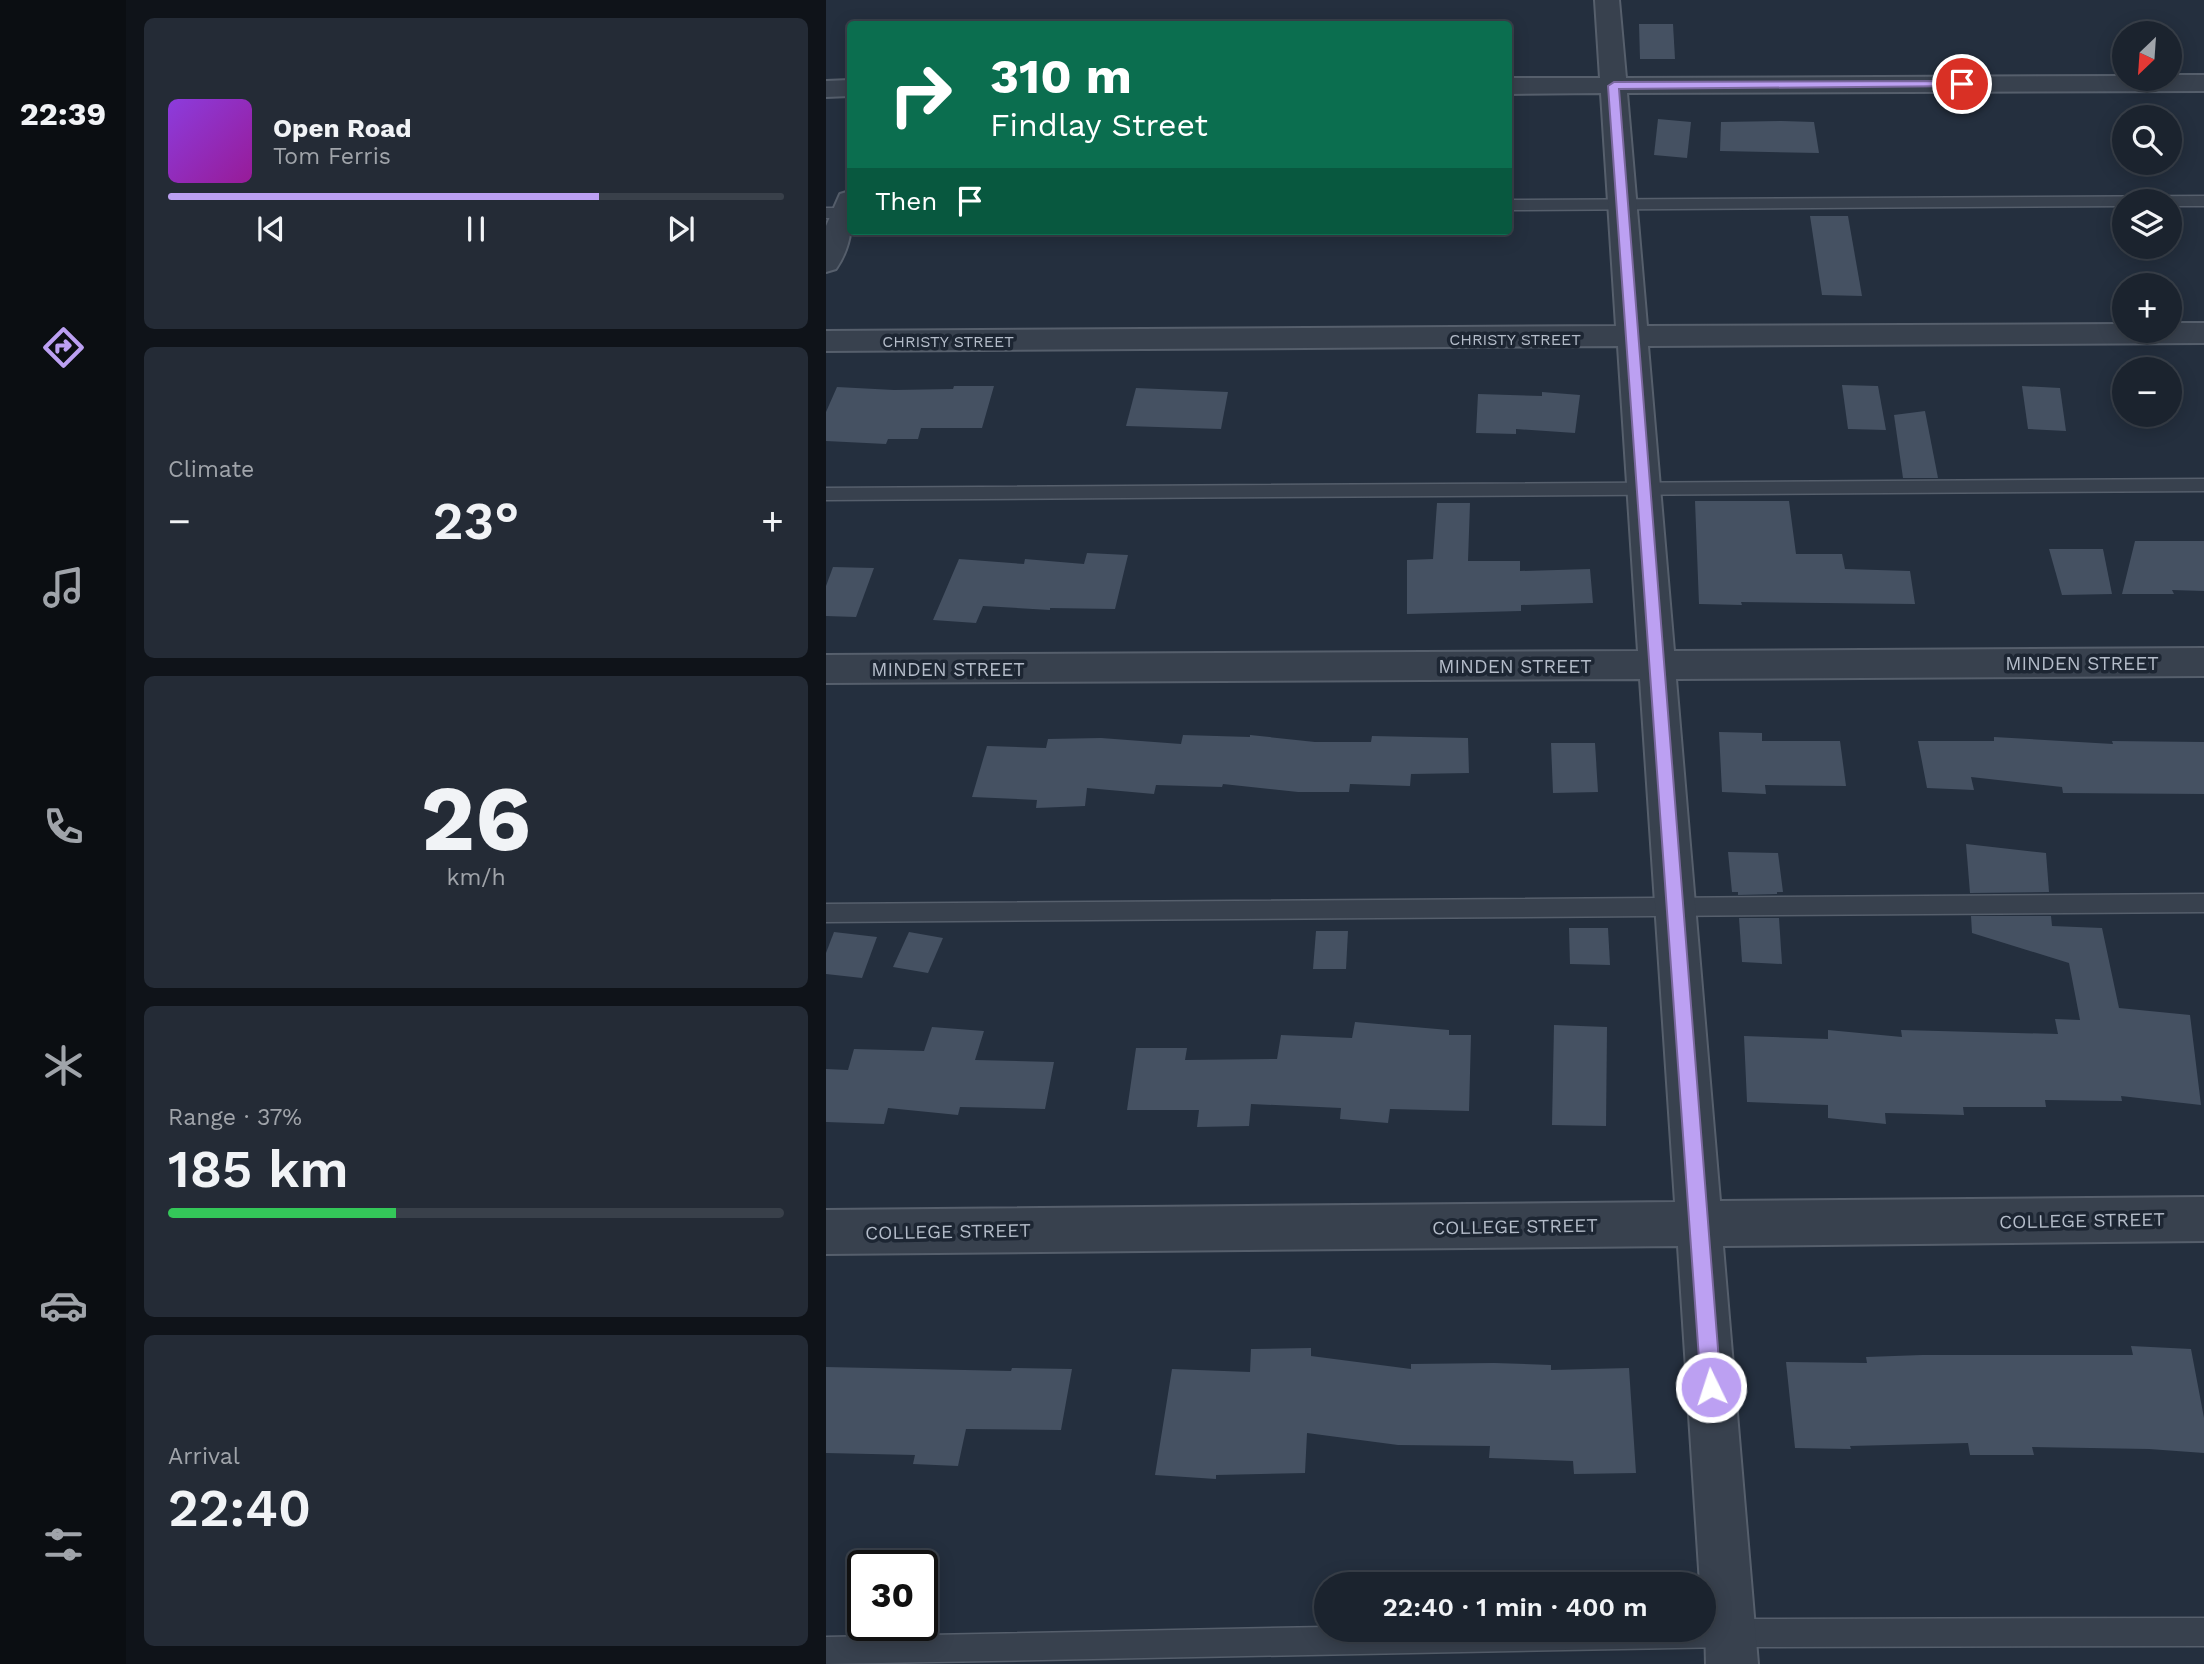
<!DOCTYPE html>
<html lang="en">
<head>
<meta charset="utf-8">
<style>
  :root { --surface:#1b232e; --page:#242b36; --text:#f1f3f6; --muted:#a0a4aa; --line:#39404a; --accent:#bca0f2 }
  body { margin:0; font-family:"Work Sans",sans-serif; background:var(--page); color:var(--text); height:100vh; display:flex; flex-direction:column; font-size:26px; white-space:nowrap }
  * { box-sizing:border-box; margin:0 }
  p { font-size:23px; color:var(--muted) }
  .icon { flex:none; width:38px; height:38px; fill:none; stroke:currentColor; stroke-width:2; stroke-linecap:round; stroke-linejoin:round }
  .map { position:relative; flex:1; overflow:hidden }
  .drawer { display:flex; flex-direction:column; gap:18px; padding:18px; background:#0f1319; width:700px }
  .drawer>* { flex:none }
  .banner { position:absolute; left:21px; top:21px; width:665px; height:214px; border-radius:7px; box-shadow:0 4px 18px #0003,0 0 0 2px var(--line); background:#0b6e4f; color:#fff; overflow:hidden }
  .needle { width:46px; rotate:205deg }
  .controls { position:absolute; left:1286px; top:21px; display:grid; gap:14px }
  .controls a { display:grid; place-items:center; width:70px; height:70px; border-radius:50%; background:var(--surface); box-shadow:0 4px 18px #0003,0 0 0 2px var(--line); font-size:35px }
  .speed { position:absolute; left:21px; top:1550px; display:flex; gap:14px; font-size:35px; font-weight:700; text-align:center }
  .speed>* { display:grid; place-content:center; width:91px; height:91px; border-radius:50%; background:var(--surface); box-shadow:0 4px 18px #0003,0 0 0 2px var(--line); line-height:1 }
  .speed .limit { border:4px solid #111; border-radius:10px; background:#fff; color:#111 }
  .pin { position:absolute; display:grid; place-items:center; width:60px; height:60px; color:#fff; margin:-30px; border:4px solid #fff; border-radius:50%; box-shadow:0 2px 7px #0007 }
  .me { position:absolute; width:77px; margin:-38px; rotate:356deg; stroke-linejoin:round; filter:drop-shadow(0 0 5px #0008) }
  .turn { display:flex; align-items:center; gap:24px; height:147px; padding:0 28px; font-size:32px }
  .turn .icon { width:91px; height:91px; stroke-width:2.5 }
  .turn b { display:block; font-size:49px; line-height:60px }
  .then { display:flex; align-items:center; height:66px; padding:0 28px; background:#0003; gap:14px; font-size:26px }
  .big { font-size:52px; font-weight:600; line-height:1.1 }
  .drawer .tile { flex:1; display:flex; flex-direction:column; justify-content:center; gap:10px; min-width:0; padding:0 24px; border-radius:10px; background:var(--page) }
  .drawer .dial { align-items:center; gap:0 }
  .dial b { font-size:91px; line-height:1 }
  .song { display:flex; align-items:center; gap:21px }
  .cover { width:84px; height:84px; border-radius:10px; background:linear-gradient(135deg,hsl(270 70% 55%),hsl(300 70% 35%)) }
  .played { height:7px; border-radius:4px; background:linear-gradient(90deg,var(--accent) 70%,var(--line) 70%) }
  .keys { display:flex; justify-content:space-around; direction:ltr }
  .heat { display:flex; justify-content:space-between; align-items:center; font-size:38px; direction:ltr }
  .charge { height:10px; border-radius:5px; background:linear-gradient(90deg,#34c759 37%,var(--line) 0) }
  .trip { position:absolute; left:488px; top:1572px; width:402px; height:70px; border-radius:35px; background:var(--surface); box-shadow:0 4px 18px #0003,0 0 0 2px var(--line); font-weight:600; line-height:70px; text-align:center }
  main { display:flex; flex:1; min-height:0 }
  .tab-bar { display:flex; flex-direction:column; width:126px; justify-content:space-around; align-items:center; background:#0b0e12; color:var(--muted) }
  .tab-bar .icon { width:49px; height:49px }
  .tab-bar .active { color:var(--accent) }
  .tab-bar b { font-size:32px; color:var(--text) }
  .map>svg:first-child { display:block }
  .building { fill:#455162 }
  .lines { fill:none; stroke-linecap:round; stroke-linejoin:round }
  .lane-casing { stroke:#565f6c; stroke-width:3 }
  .street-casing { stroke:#565f6c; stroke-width:4 }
  .lane { fill:#38414e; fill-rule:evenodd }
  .street { fill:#38414e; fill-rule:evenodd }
  .route { fill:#bca0f2; stroke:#7a689d; stroke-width:2 }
  .labels { text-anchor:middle; stroke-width:7; stroke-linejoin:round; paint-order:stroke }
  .far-street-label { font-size:16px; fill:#b4bcc9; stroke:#1d2633 }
  .street-label { font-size:19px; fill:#b4bcc9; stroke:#1d2633 }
</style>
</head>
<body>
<main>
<nav class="tab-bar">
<b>22:39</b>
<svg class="icon active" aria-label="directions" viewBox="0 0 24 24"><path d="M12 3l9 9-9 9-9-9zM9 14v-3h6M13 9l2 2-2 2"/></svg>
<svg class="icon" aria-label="music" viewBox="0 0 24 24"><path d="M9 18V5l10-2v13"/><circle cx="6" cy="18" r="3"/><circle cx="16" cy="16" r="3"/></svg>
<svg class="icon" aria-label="phone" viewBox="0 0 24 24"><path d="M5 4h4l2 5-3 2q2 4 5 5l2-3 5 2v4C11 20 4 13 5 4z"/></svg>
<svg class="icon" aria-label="climate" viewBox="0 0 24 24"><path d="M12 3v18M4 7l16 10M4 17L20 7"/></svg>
<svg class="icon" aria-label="car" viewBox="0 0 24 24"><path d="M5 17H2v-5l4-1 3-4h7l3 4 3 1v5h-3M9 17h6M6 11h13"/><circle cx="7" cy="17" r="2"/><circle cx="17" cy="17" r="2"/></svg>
<svg class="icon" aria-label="filters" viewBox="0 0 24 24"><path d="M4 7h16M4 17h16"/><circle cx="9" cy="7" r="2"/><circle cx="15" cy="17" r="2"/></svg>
</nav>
<section class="drawer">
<div class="tile">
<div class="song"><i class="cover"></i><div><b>Open Road</b><p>Tom Ferris</p></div></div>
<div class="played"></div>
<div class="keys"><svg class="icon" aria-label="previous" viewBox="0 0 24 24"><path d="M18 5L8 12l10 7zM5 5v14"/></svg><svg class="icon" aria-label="pause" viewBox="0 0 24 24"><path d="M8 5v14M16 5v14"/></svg><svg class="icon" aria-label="next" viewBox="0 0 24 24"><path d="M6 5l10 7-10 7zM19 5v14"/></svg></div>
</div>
<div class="tile"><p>Climate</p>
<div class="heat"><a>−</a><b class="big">23°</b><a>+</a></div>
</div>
<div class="tile dial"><b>26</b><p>km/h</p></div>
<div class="tile"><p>Range · 37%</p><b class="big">185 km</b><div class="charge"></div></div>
<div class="tile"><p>Arrival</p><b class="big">22:40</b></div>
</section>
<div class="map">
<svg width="1378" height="1664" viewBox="0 0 1378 1664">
  <rect width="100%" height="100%" fill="#242f3e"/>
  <g class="building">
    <polygon points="813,24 847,24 849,59 814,59"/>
    <polygon points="832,119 865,122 861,158 828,155"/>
    <polygon points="956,121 988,122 993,153 894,151 895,122"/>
    <polygon points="984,216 1022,216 1036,296 996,295"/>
    <polygon points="1016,385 1052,386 1060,430 1022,429"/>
    <polygon points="128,386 168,386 156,428 95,428 92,439 62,439 60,444 0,441 0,412 11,387 68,390 127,389"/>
    <polygon points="1196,386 1234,388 1240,431 1202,429"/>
    <polygon points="310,388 402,392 395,429 300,426"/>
    <polygon points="716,392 754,395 749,433 690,429 690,434 650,433 652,394 716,396"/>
    <polygon points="1099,411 1112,478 1077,478 1068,415"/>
    <polygon points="869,501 963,501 970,554 1016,554 1019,569 1084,571 1089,604 915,602 916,605 873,604"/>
    <polygon points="611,503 644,503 642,561 694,561 694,571 764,569 767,603 695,605 695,611 581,614 581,560 607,559"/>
    <polygon points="1309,541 1378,541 1378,591 1346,590 1348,594 1296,594"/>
    <polygon points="1223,549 1277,549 1286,594 1236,595"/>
    <polygon points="261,553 302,555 289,609 224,608 224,610 157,606 150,623 107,620 133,559 198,564 199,559 258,564"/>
    <polygon points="7,567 48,568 30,617 0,616 0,586"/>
    <polygon points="893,732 936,733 936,741 1014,741 1020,786 939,785 940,794 896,792"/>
    <polygon points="357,735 424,737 424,735 489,742 545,742 546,736 642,738 643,773 585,774 584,786 524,784 523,792 472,792 397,784 396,787 330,785 328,794 261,788 259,806 210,808 211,800 146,797 161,746 220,748 222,739 275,738 355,744"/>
    <polygon points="1168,737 1287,744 1286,741 1378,742 1378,794 1237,793 1236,787 1145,777 1148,790 1101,788 1092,741 1168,741"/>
    <polygon points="725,743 769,743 772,792 727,793"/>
    <polygon points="1140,844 1220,853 1223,892 1144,893"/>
    <polygon points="902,852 952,853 957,892 951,892 951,894 912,895 912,892 906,892"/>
    <polygon points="1145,916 1225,916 1226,926 1276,928 1293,1008 1364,1015 1375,1105 1295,1096 1296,1101 1219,1100 1220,1107 1137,1107 1138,1115 1059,1113 1060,1124 1002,1118 1002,1105 921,1102 918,1036 1002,1039 1002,1030 1076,1037 1075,1030 1232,1034 1229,1019 1254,1020 1243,963 1146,933"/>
    <polygon points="913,918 953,918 956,964 916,962"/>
    <polygon points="743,928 782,928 784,965 744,964"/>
    <polygon points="490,931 522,931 520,969 487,969"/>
    <polygon points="8,932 51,937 36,978 0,974 0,953"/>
    <polygon points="83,932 117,938 102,973 67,967"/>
    <polygon points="529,1022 623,1030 623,1035 645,1035 643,1111 564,1109 562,1123 514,1119 515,1108 425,1104 423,1126 371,1127 373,1110 301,1110 310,1048 361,1048 359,1060 451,1059 455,1035 526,1038"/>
    <polygon points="728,1025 781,1027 780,1126 726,1125"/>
    <polygon points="106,1027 158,1031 149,1060 228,1062 219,1109 134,1107 132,1115 62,1108 58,1124 0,1122 0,1069 22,1070 28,1049 98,1051"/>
    <polygon points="1305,1346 1365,1349 1378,1418 1378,1453 1323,1449 1206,1447 1208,1455 1144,1455 1142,1443 1024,1446 1025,1449 969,1448 960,1362 1041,1363 1040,1357 1096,1355 1307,1355"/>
    <polygon points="485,1348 485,1356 585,1369 585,1364 668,1363 725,1365 725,1370 803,1368 810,1473 748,1474 747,1461 663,1458 664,1446 572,1445 481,1433 479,1473 390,1475 390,1479 329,1475 346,1369 424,1372 425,1349"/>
    <polygon points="0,1367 185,1371 186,1368 246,1369 235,1430 140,1429 132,1466 87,1464 89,1455 0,1453"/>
  </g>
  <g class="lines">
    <defs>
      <g id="lane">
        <polygon points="1378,196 1378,206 1344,206 1344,201 1298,201 1298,206 682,210 682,200"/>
        <rect x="0" y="208" width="24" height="10"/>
        <polygon points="1378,479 1378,491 0,500 0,488"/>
        <polygon points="1378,894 1378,912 0,922 0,904"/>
        <polygon points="1378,1618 1378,1646 904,1647 0,1664 0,1637 500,1627 500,1629 878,1629 878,1619 904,1619"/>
      </g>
      <g id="street">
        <polygon points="769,0 793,0 800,78 1298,76 1298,79 1344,79 1344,75 1378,75 1378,91 801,93 821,326 1298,324 1298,331 1344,331 1344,323 1378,323 1378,343 822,346 848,651 1378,648 1378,676 850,679 894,1201 1378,1197 1378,1241 897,1246 932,1664 880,1664 878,1584 874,1584 852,1246 0,1254 0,1210 849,1202 814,679 0,683 0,655 812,651 792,346 0,351 0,331 790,326 775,93 682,94 682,78 774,78"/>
        <polygon points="24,80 24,96 0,97 0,81"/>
        <path d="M 24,191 C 27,220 27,244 10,269 L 0,272 L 0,226 L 14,194 Z"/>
      </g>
    </defs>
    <use href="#lane" class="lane-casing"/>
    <use href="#street" class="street-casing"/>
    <use href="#lane" class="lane"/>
    <use href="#street" class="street"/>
  </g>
  <polygon class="route" points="1136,81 1142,84 1140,86 793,89 895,1387 892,1394 885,1397 878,1394 875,1387 782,86 788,82"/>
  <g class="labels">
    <g class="far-street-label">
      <text x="689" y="345">CHRISTY STREET</text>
      <text x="122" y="347">CHRISTY STREET</text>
    </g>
    <g class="street-label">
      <text x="1256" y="670">MINDEN STREET</text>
      <text x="689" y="673">MINDEN STREET</text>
      <text x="122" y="676">MINDEN STREET</text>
      <text transform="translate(1256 1220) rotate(-1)" y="7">COLLEGE STREET</text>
      <text transform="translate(689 1226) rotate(-1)" y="7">COLLEGE STREET</text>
      <text transform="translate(122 1231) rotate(-1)" y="7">COLLEGE STREET</text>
    </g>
  </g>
</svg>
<div class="controls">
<a><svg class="needle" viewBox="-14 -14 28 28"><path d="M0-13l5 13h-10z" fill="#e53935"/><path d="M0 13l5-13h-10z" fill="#a0a4aa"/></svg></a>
<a><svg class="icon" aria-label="search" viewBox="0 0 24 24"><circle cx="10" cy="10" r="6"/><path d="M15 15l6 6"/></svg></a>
<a><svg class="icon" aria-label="layers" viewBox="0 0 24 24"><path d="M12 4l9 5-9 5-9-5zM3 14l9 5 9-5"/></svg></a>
<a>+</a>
<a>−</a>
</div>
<div class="speed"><div class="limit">30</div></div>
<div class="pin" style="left:1136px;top:84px;background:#d93025"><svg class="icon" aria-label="arrive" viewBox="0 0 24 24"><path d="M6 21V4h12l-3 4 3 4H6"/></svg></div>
<svg class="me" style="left:885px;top:1387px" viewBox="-20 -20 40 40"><circle r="17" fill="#bca0f2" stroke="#fff" stroke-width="3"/><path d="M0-11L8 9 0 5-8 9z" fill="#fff"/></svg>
<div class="trip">22:40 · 1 min · 400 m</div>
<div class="banner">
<div class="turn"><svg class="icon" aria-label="right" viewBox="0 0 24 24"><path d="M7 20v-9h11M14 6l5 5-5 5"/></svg><div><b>310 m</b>Findlay Street</div></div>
<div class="then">Then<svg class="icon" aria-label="arrive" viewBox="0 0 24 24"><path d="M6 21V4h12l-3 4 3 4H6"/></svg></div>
</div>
</div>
</main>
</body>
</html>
